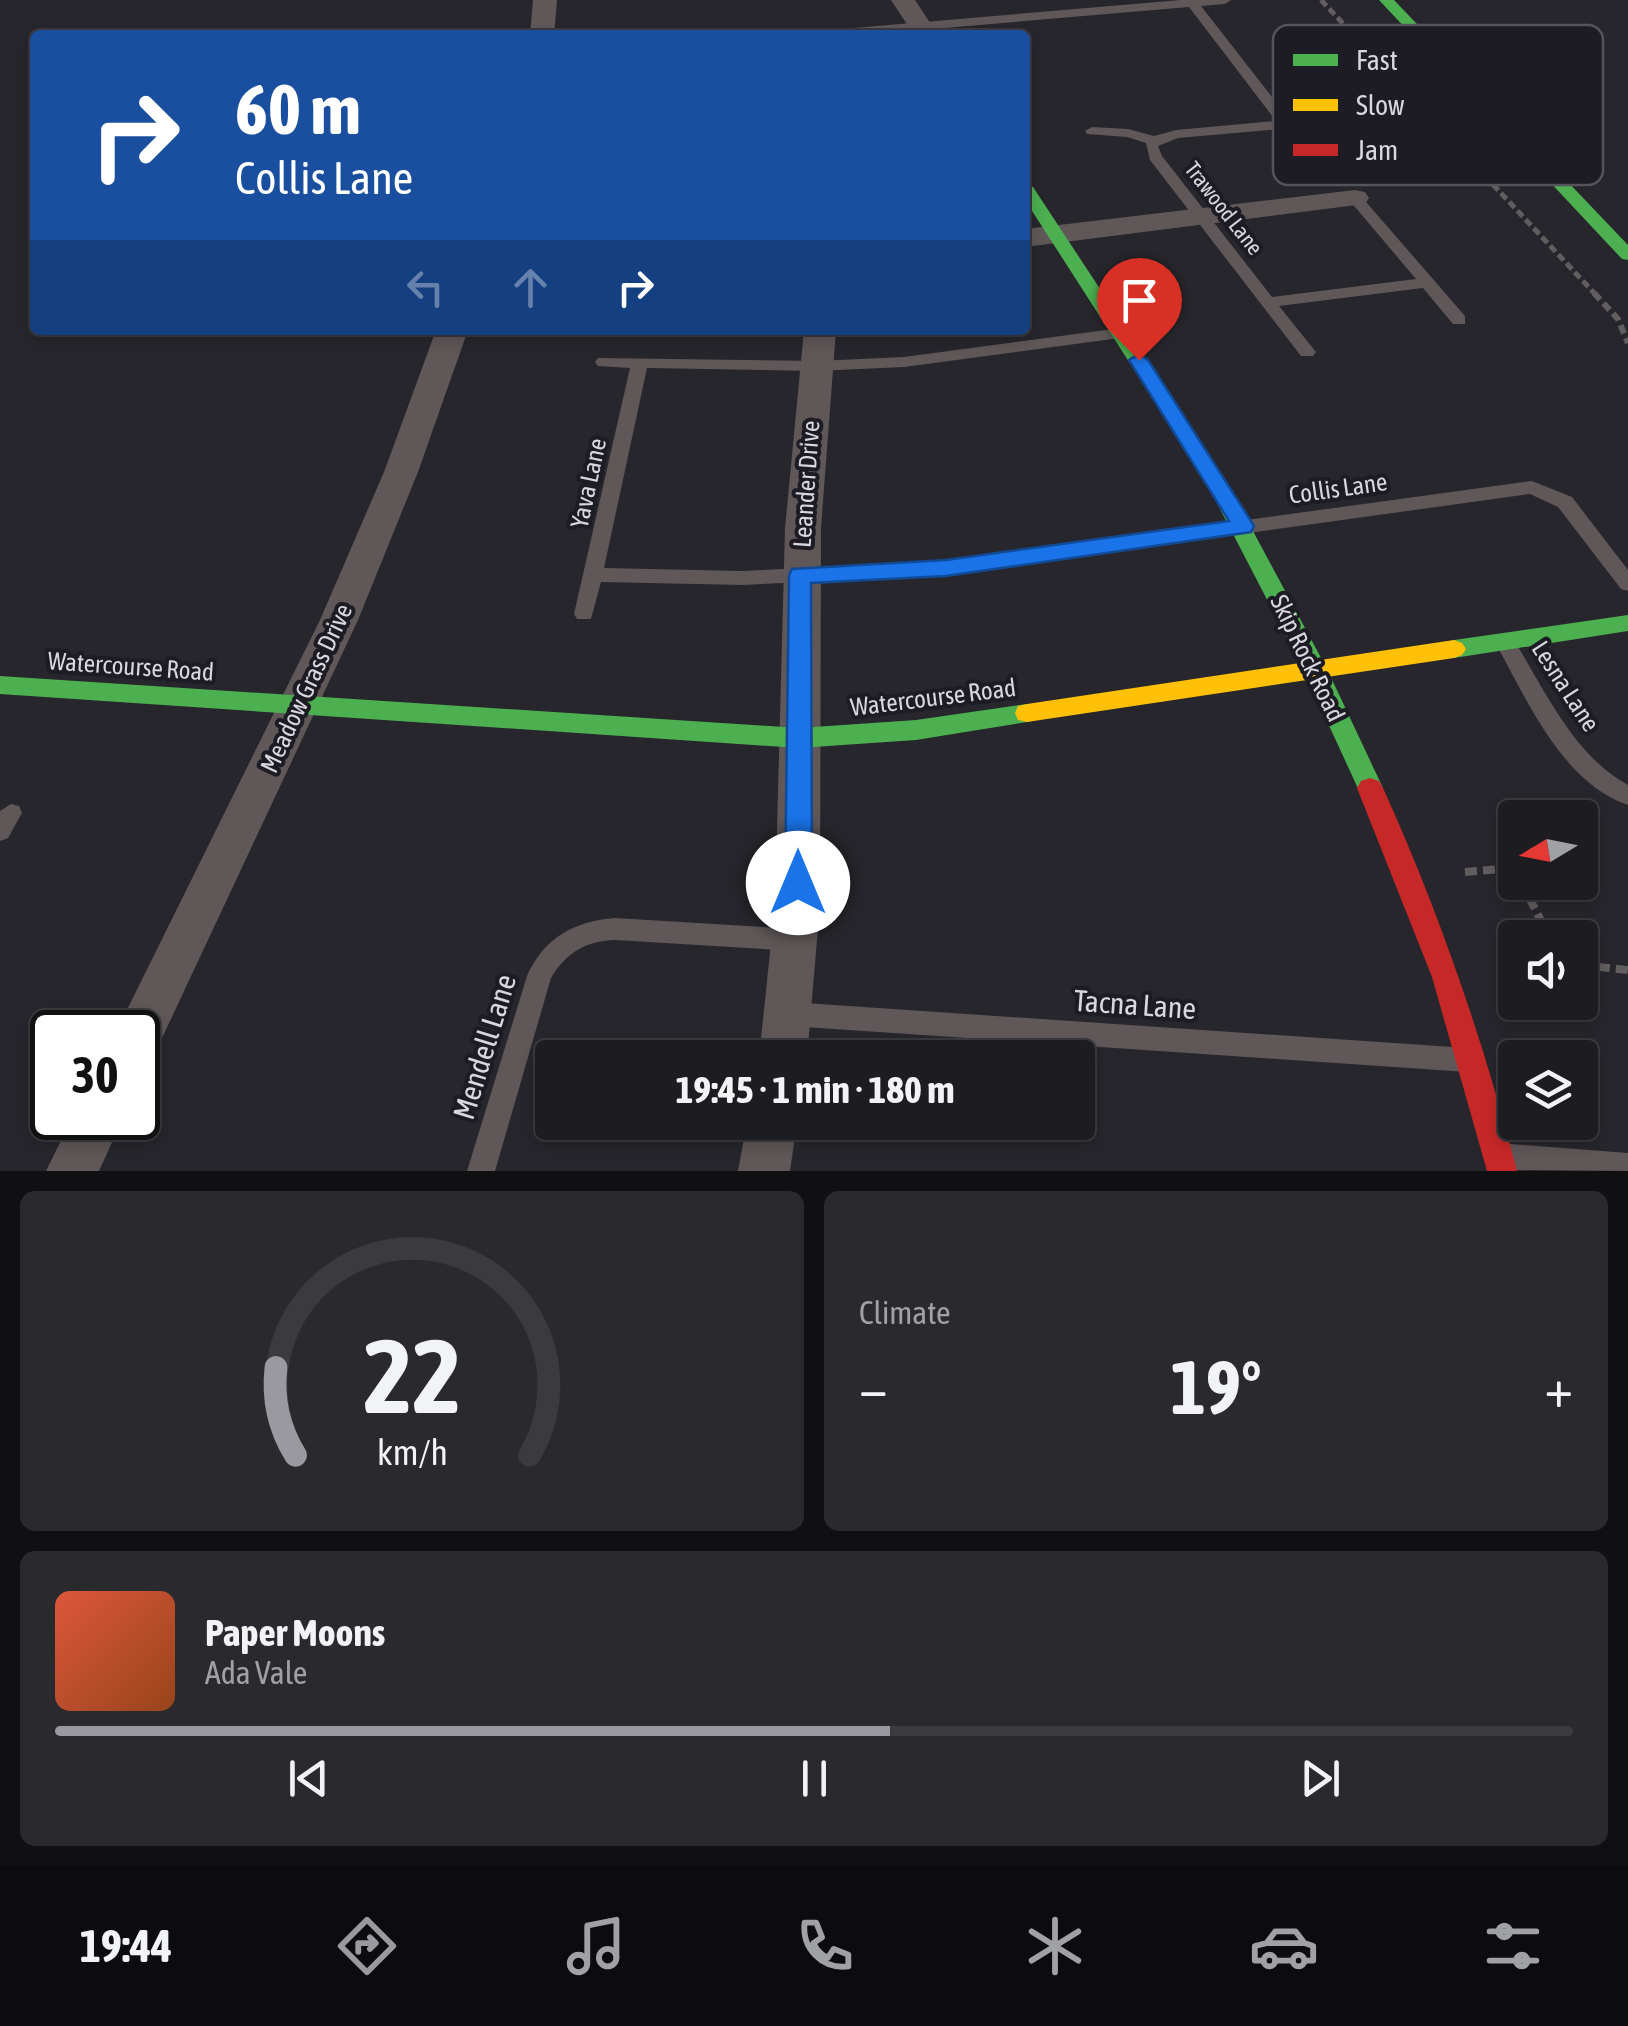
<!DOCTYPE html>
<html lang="en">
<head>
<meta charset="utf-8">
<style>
  :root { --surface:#1d1c21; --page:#2a292e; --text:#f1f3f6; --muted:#a0a1a5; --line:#3b3a3f; --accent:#9b99a0 }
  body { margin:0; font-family:"Asap Condensed",sans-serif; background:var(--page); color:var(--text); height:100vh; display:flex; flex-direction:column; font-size:38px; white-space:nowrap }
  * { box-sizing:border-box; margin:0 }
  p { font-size:32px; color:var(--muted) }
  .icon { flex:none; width:55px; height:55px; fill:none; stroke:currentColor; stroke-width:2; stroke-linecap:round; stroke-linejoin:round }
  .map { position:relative; height:1171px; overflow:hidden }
  .details { display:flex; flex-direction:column; gap:20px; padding:20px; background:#100f12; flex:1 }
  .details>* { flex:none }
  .banner { position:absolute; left:30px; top:30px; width:1000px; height:305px; border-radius:10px; box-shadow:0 5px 15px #0003,0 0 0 2px var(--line); background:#1a4fa0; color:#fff; overflow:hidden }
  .needle { width:65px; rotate:260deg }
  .fabs { position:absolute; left:1498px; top:800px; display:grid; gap:20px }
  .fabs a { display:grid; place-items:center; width:100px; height:100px; border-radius:10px; background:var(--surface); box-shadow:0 5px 15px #0003,0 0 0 2px var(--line); font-size:50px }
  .speed { position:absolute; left:30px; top:1010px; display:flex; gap:20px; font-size:50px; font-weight:700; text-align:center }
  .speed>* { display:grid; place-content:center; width:130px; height:130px; border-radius:50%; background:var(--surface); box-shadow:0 5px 15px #0003,0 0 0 2px var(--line); line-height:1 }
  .speed .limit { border:5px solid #111; border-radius:15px; background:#fff; color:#111 }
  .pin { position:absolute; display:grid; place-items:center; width:85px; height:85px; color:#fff; margin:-102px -42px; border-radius:50% 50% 50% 0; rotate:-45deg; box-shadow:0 0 10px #0007 }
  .pin .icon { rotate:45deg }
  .me { position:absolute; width:110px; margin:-55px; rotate:0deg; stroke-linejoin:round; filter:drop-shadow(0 0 8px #0008) }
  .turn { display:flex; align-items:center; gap:35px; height:210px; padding:0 40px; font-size:45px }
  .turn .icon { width:130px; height:130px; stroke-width:2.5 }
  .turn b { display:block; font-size:70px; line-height:85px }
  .lanes { display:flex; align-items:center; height:95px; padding:0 40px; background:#0003; justify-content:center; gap:50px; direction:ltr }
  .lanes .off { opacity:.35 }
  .big { font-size:75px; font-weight:700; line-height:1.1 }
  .details .tile { flex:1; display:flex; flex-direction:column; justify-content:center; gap:15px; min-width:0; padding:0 35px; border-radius:15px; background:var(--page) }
  .details .dial { align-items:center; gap:0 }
  .dial svg { height:260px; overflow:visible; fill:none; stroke:var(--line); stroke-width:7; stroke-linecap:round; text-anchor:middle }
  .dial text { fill:var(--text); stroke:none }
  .song { display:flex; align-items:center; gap:30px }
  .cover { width:120px; height:120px; border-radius:15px; background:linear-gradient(135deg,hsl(10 70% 55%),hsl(20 70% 35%)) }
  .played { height:10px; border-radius:5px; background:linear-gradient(90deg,var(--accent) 55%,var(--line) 55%) }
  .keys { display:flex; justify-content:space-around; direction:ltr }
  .heat { display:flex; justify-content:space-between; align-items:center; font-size:55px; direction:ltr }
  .details .tiles { flex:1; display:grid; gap:20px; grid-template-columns:1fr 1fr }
  .tile:last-child { grid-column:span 2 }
  .trip { position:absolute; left:535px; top:1040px; width:560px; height:100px; border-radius:10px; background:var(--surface); box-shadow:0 5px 15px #0003,0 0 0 2px var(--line); font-weight:700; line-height:100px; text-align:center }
  .tab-bar { display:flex; height:160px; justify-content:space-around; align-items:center; background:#0c0b0d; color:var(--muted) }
  .tab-bar .icon { width:70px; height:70px }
  .tab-bar .current { color:var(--accent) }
  .tab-bar b { font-size:45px; color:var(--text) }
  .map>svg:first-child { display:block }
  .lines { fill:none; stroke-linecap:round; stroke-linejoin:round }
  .path-far2 { stroke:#625d5e; stroke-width:5; stroke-dasharray:8 4; stroke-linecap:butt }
  .path-far1 { stroke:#625d5e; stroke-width:6; stroke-dasharray:9 5; stroke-linecap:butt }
  .path { stroke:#625d5e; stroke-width:8; stroke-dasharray:12 6; stroke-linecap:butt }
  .lane { fill:#5f5758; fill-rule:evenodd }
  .street { fill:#5f5758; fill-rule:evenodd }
  .fast { fill:#4caf50; fill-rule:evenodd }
  .slow { fill:#ffc107; fill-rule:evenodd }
  .jam { fill:#c62828; fill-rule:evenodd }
  .route { fill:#1a73e8; stroke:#114b97; stroke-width:2.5 }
  .labels { text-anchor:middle; stroke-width:8; stroke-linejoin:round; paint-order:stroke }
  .far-street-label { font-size:22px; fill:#d9d7de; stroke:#1d1b24 }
  .street-label { font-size:25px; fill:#d9d7de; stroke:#1d1b24 }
  .near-street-label { font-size:30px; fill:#d9d7de; stroke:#1d1b24 }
  .key { fill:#1d1b24; stroke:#55535c; stroke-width:2.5 }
  .key-label { font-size:28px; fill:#d9d7de }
</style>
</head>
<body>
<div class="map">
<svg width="1628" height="1171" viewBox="0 0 1628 1171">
  <rect width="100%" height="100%" fill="#27262c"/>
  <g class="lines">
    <polyline class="path-far2" points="1321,0 1596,295"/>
    <polyline class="path-far1" points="1594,293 1618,319 1628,343"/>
    <g class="path">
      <polyline points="1465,872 1513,868 1515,872"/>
      <polyline points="1521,882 1550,938"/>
      <polyline points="1499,954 1515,956"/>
      <polyline points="1580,965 1628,970"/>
    </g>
    <g class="lane">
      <polygon points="1181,0 1231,0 1225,4 1201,6 1290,120 1338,116 1345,120 1338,124 1178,138 1158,146 1162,156 1272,297 1416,279 1350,201 1347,198 1355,193 1360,195 1465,316 1465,324 1453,324 1423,288 1279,306 1316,352 1313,356 1301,356 1150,160 1146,143 1127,137 1087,134 1085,131 1092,127 1128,129 1154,136 1176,130 1276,121 1189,7 863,35 811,35 818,31"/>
      <polygon points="684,28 689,29 691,35 677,35 679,29"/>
      <polygon points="1121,328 1129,333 1127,337 904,367 817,371 647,368 604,568 743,571 946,561 1532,481 1572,497 1628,570 1628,591 1621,589 1558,507 1530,494 946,575 743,585 601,582 591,619 577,619 574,614 630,368 598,366 595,362 598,358 817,361 904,357"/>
      <path d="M 1505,634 L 1512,637 C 1544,688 1573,755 1628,785 L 1628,805 C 1562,783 1526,698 1495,642 L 1498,637 Z"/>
      <polygon points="11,804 19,806 22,813 8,838 0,841 0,811"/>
      <path d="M 615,918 L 795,929 L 804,932 L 807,940 L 804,948 L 795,951 L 615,940 C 585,941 566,953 551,978 L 495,1171 L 467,1171 L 527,976 C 544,938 574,921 615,918 Z"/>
      <polygon points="790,1002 1467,1048 1476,1051 1480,1060 1476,1069 1467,1072 790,1026 781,1022 777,1014 781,1006"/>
      <polygon points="1510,1144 1628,1153 1628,1171 1510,1170 1500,1166 1496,1157 1500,1148"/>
    </g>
    <g class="street">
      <polygon points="533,0 557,0 554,35 530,35"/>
      <polygon points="891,0 915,0 938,35 914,35"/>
      <polygon points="1355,190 1365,192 1369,198 1365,204 1025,247 1025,229"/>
      <polygon points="436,330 468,330 418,472 358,620 155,1053 138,1059 138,1032 116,1032 320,620 384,472"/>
      <polygon points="804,330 836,330 821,528 820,904 807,1058 759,1058 775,904 785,528"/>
      <polygon points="72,1118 123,1118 99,1171 46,1171"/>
      <polygon points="747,1122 797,1122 790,1171 738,1171"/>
    </g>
    <g class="fast">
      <polygon points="1379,0 1394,0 1628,245 1628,260 1622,259"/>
      <polygon points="1025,182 1033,187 1225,479 1327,669 1383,788 1379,795 1370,798 1361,795 1303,669 1205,480 1025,200"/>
      <polygon points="1628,615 1628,631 1454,658 1446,655 1442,649 1446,643 1454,640"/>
      <polygon points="0,676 799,728 916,720 1027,704 1036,706 1039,713 1036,720 1027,722 916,740 799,748 0,694"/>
    </g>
    <polygon class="slow" points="1454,640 1462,643 1466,649 1462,655 1454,658 1027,722 1018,720 1015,713 1018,706 1027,704"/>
    <path class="jam" d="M 1370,778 L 1379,781 L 1383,788 C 1439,912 1483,1039 1517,1171 L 1487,1171 L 1432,977 L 1357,788 L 1361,781 Z"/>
  </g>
  <polygon class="route" points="1139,354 1148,360 1251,521 1254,526 1251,532 946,576 811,583 812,883 808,891 798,895 789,891 785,883 789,575 792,569 946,560 1229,521 1129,360"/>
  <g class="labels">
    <g class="far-street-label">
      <text transform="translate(1224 208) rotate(52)" y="8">Trawood Lane</text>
    </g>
    <g class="street-label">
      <text transform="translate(588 483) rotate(-78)" y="9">Yava Lane</text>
      <text transform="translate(806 484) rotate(-86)" y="9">Leander Drive</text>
      <text transform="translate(1338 488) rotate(-8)" y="9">Collis Lane</text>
      <text transform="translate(1308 658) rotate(64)" y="9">Skip Rock Road</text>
      <text transform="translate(131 666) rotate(4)" y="9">Watercourse Road</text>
      <text transform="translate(1566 686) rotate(57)" y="9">Lesna Lane</text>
      <text transform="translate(306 688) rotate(-65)" y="9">Meadow Grass Drive</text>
      <text transform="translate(933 697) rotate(-7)" y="9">Watercourse Road</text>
    </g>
    <g class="near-street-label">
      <text transform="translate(1135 1005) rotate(4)" y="10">Tacna Lane</text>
      <text transform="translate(485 1047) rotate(-73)" y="10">Mendell Lane</text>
    </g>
  </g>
  <rect x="1273" y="25" width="330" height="160" rx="15" class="key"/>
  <rect x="1293" y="54" width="45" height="12" fill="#4caf50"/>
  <rect x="1293" y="99" width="45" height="12" fill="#ffc107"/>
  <rect x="1293" y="144" width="45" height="12" fill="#c62828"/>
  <g class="key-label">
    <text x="1356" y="70">Fast</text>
    <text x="1356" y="115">Slow</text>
    <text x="1356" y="160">Jam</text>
  </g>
</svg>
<div class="fabs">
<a><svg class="needle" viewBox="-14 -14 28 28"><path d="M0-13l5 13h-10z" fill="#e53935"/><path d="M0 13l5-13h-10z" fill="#a0a1a5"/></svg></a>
<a><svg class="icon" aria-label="sound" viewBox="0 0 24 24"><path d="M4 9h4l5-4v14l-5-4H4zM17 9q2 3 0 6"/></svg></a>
<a><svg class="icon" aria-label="layers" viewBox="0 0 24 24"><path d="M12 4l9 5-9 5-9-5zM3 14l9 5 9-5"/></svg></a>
</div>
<div class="speed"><div class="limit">30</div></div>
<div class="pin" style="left:1139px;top:360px;background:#d93025"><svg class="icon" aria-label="arrive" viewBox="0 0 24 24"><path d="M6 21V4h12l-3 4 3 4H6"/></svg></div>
<svg class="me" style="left:798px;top:883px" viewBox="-20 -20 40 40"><circle r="19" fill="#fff"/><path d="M0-13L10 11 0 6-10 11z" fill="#1a73e8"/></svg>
<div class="trip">19:45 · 1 min · 180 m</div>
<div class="banner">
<div class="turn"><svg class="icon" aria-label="right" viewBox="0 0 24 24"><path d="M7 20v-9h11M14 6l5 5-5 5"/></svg><div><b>60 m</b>Collis Lane</div></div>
<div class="lanes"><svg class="icon off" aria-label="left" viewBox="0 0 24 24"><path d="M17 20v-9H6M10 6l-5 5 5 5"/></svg><svg class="icon off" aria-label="ahead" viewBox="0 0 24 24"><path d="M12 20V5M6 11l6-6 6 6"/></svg><svg class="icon" aria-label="right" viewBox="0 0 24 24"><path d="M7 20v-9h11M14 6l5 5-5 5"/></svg></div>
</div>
</div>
<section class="details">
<div class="tiles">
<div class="tile dial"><svg viewBox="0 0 100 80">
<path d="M14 69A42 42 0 1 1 86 69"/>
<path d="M14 69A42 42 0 0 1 8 42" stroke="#9b99a0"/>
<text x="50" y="56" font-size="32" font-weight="700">22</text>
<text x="50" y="72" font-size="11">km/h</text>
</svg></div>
<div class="tile"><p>Climate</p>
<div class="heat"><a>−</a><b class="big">19°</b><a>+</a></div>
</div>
<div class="tile">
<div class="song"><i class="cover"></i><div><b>Paper Moons</b><p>Ada Vale</p></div></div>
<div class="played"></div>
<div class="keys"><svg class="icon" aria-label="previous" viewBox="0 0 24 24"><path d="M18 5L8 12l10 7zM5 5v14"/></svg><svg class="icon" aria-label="pause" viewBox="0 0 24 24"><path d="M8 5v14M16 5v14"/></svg><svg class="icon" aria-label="next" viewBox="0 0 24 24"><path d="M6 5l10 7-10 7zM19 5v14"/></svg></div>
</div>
</div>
</section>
<nav class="tab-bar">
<b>19:44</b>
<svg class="icon current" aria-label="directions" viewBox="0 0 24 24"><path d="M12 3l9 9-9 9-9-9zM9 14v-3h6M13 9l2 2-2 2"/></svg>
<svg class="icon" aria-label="music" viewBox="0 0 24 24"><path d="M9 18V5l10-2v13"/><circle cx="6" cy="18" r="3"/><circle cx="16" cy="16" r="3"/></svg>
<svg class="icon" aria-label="phone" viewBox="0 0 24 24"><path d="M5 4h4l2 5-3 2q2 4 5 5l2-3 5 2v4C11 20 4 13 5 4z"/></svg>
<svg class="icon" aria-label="climate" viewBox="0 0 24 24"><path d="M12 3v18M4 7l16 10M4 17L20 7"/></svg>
<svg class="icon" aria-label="car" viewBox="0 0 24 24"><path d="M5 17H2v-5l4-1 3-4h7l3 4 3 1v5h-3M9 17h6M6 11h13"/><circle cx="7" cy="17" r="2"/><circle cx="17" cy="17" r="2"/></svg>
<svg class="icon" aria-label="filters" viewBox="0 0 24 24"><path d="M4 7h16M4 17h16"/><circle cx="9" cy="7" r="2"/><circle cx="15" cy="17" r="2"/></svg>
</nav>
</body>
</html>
